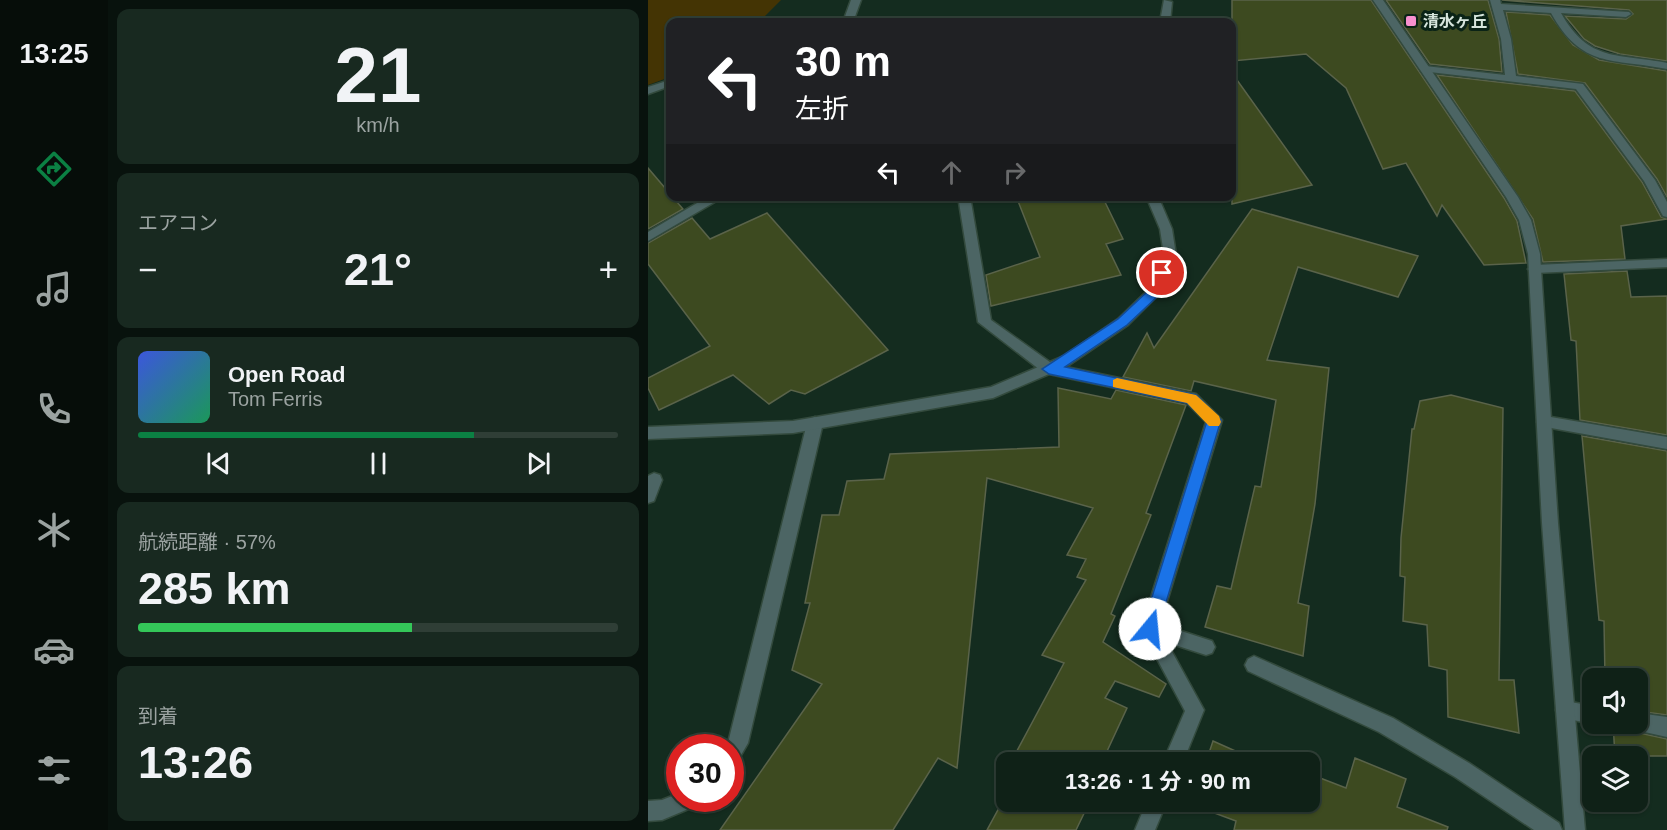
<!DOCTYPE html>
<html lang="ja">
<head>
<meta charset="utf-8">
<style>
  :root { --surface:#0f2117; --page:#182920; --text:#f1f3f6; --muted:#9ba3a1; --line:#2f3e36; --accent:#0b8043 }
  body { margin:0; font-family:Arial,"Noto Sans JP",sans-serif; background:var(--page); color:var(--text); height:100vh; display:flex; flex-direction:column; font-size:22px; white-space:nowrap }
  * { box-sizing:border-box; margin:0 }
  p { font-size:20px; color:var(--muted) }
  .icon { flex:none; width:33px; height:33px; fill:none; stroke:currentColor; stroke-width:2; stroke-linecap:round; stroke-linejoin:round }
  .map { position:relative; flex:1; overflow:hidden }
  .panel { display:flex; flex-direction:column; gap:9px; padding:9px; background:#08120d; width:540px }
  .panel>* { flex:none }
  .top-card { position:absolute; left:18px; top:18px; width:570px; height:183px; border-radius:12px; box-shadow:0 2px 4px #0004,0 0 0 2px var(--line); background:#202124; color:#fff; overflow:hidden }
  .tools { position:absolute; left:934px; top:668px; display:grid; gap:12px }
  .tools a { display:grid; place-items:center; width:66px; height:66px; border-radius:12px; background:var(--surface); box-shadow:0 2px 4px #0004,0 0 0 2px var(--line); font-size:30px }
  .speed { position:absolute; left:18px; top:734px; display:flex; gap:12px; font-size:30px; font-weight:700; text-align:center }
  .speed>* { display:grid; place-content:center; width:78px; height:78px; border-radius:50%; background:var(--surface); box-shadow:0 2px 4px #0004,0 0 0 2px var(--line); line-height:1 }
  .speed .limit { border:9px solid #d22; background:#fff; color:#111 }
  .pin { position:absolute; display:grid; place-items:center; width:51px; height:51px; color:#fff; margin:-26px; border:3px solid #fff; border-radius:50%; box-shadow:0 2px 6px #0007 }
  .me { position:absolute; width:66px; margin:-33px; rotate:17deg; stroke-linejoin:round; filter:drop-shadow(0 0 4px #0008) }
  .turn { display:flex; align-items:center; gap:21px; height:126px; padding:0 30px; font-size:27px }
  .turn .icon { width:78px; height:78px; stroke-width:2.5 }
  .turn b { display:block; font-size:42px; line-height:51px }
  .lanes { display:flex; align-items:center; height:57px; padding:0 30px; background:#0003; justify-content:center; gap:30px; direction:ltr }
  .lanes .off { opacity:.35 }
  .big { font-size:45px; font-weight:700; line-height:1.1 }
  .panel .widget { flex:1; display:flex; flex-direction:column; justify-content:center; gap:9px; min-width:0; padding:0 21px; border-radius:12px; background:var(--page) }
  .panel .dial { align-items:center; gap:0 }
  .dial b { font-size:78px; line-height:1 }
  .song { display:flex; align-items:center; gap:18px }
  .cover { width:72px; height:72px; border-radius:9px; background:linear-gradient(135deg,hsl(230 70% 55%),hsl(150 70% 35%)) }
  .played { height:6px; border-radius:3px; background:linear-gradient(90deg,var(--accent) 70%,var(--line) 70%) }
  .keys { display:flex; justify-content:space-around; direction:ltr }
  .heat { display:flex; justify-content:space-between; align-items:center; font-size:33px; direction:ltr }
  .charge { height:9px; border-radius:4px; background:linear-gradient(90deg,#34c759 57%,var(--line) 0) }
  .trip { position:absolute; left:348px; top:752px; width:324px; height:60px; border-radius:12px; background:var(--surface); box-shadow:0 2px 4px #0004,0 0 0 2px var(--line); font-weight:700; line-height:60px; text-align:center }
  main { display:flex; flex:1; min-height:0 }
  .tabs { display:flex; flex-direction:column; width:108px; justify-content:space-around; align-items:center; background:#060d09; color:var(--muted) }
  .tabs .icon { width:42px; height:42px }
  .tabs .on { color:var(--accent) }
  .tabs b { font-size:27px; color:var(--text) }
  .map>svg:first-child { display:block }
  .green { fill:#443404 }
  .building { fill:#3d4a20; stroke:#5a634a; stroke-width:1.5 }
  .lines { fill:none; stroke-linecap:round; stroke-linejoin:round }
  .lane-casing { stroke:#334a3d; stroke-width:3 }
  .street-casing { stroke:#334a3d; stroke-width:3 }
  .lane { fill:#4c6564; fill-rule:evenodd }
  .street { fill:#4c6564; fill-rule:evenodd }
  .route { fill:#1a73e8; stroke:#114b97; stroke-width:1.5 }
  .slow { fill:#f59e0b }
  .poi-dot { fill:#f790ce; stroke:#0a2316; stroke-width:2 }
  .labels { text-anchor:middle; stroke-width:6; stroke-linejoin:round; paint-order:stroke }
  .far-poi-label { font-size:16px; font-weight:bold; fill:#d7e6dd; stroke:#0a2316; text-anchor:start }
</style>
</head>
<body>
<main>
<nav class="tabs">
<b>13:25</b>
<svg class="icon on" aria-label="directions" viewBox="0 0 24 24"><path d="M12 3l9 9-9 9-9-9zM9 14v-3h6M13 9l2 2-2 2"/></svg>
<svg class="icon" aria-label="music" viewBox="0 0 24 24"><path d="M9 18V5l10-2v13"/><circle cx="6" cy="18" r="3"/><circle cx="16" cy="16" r="3"/></svg>
<svg class="icon" aria-label="phone" viewBox="0 0 24 24"><path d="M5 4h4l2 5-3 2q2 4 5 5l2-3 5 2v4C11 20 4 13 5 4z"/></svg>
<svg class="icon" aria-label="climate" viewBox="0 0 24 24"><path d="M12 3v18M4 7l16 10M4 17L20 7"/></svg>
<svg class="icon" aria-label="car" viewBox="0 0 24 24"><path d="M5 17H2v-5l4-1 3-4h7l3 4 3 1v5h-3M9 17h6M6 11h13"/><circle cx="7" cy="17" r="2"/><circle cx="17" cy="17" r="2"/></svg>
<svg class="icon" aria-label="filters" viewBox="0 0 24 24"><path d="M4 7h16M4 17h16"/><circle cx="9" cy="7" r="2"/><circle cx="15" cy="17" r="2"/></svg>
</nav>
<section class="panel">
<div class="widget dial"><b>21</b><p>km/h</p></div>
<div class="widget"><p>エアコン</p>
<div class="heat"><a>−</a><b class="big">21°</b><a>+</a></div>
</div>
<div class="widget">
<div class="song"><i class="cover"></i><div><b>Open Road</b><p>Tom Ferris</p></div></div>
<div class="played"></div>
<div class="keys"><svg class="icon" aria-label="previous" viewBox="0 0 24 24"><path d="M18 5L8 12l10 7zM5 5v14"/></svg><svg class="icon" aria-label="pause" viewBox="0 0 24 24"><path d="M8 5v14M16 5v14"/></svg><svg class="icon" aria-label="next" viewBox="0 0 24 24"><path d="M6 5l10 7-10 7zM19 5v14"/></svg></div>
</div>
<div class="widget"><p>航続距離 · 57%</p><b class="big">285 km</b><div class="charge"></div></div>
<div class="widget"><p>到着</p><b class="big">13:26</b></div>
</section>
<div class="map">
<svg width="1019" height="830" viewBox="0 0 1019 830">
  <rect width="100%" height="100%" fill="#142c1f"/>
  <polygon class="green" points="0,0 133,0 111,22 22,22 22,77 0,85"/>
  <g class="building">
    <polygon points="584,0 723,0 856,198 869,221 878,263 836,265 794,205 789,216 758,163 735,169 698,88 658,54 584,61"/>
    <polygon points="738,0 840,0 851,39 854,72 782,64"/>
    <polygon points="854,0 1019,0 1019,61 972,54 947,46 936,39 917,16 978,19 985,14 981,10"/>
    <polygon points="858,12 902,15 925,45 951,60 1019,71 1019,197 1009,179 937,83 870,74"/>
    <polygon points="584,73 664,185 584,204"/>
    <polygon points="789,75 927,91 994,182 1013,217 1019,219 973,226 977,259 895,262 885,219"/>
    <polygon points="0,168 35,209 0,229"/>
    <polygon points="368,196 454,196 475,239 458,244 473,275 343,306 338,275 392,257"/>
    <polygon points="604,209 770,256 750,297 650,267 619,360 681,368 667,504 650,603 661,606 655,656 557,627 569,586 583,589 607,486 613,487 628,400 546,381 543,391 475,377 499,333 506,348"/>
    <polygon points="119,213 240,350 157,394 143,390 121,404 85,375 11,410 0,388 0,378 62,346 0,264 0,243 44,218 62,239"/>
    <polygon points="979,271 983,297 1019,296 1019,435 932,420 928,341 923,340 916,274"/>
    <polygon points="410,388 463,399 468,390 538,405 498,513 503,515 463,614 467,616 455,642 518,684 511,697 467,681 457,698 479,708 454,762 363,762 416,663 394,655 438,580 429,577 438,559 419,555 445,508 339,478 309,768 290,758 245,830 72,830 174,684 144,670 162,603 157,603 174,515 191,515 199,481 236,479 242,454 411,447"/>
    <polygon points="803,395 855,408 851,680 866,680 871,733 800,717 799,670 781,666 779,625 755,621 757,577 752,576 753,538 764,429 766,429 772,401"/>
    <polygon points="934,436 1019,451 1019,715 990,711 990,678 957,678 956,621 951,620"/>
    <polygon points="965,723 979,723 983,731 1019,739 1019,756 967,756"/>
    <polygon points="565,741 612,762 558,762"/>
    <polygon points="707,758 758,779 749,807 800,827 799,830 586,830 588,821 545,805 546,801 662,801 662,784 664,785 667,776 698,788"/>
    <polygon points="358,771 358,801 442,801 428,830 339,830 358,795 349,790"/>
  </g>
  <g class="lines">
    <defs>
      <g id="lane">
        <path d="M 842,0 L 852,0 L 853,4 L 981,12 L 983,14 L 978,17 L 913,13 C 941,63 970,53 1019,63 L 1019,69 C 964,58 934,69 903,13 L 855,10 L 863,39 L 868,76 L 935,84 L 1007,180 L 1019,202 L 1019,217 L 1015,216 L 996,181 L 928,89 L 773,71 L 773,67 L 777,66 L 857,75 L 853,39 Z"/>
        <polygon points="310,196 322,196 343,320 406,365 408,369 406,373 396,373 330,322"/>
        <polygon points="1019,259 1019,267 887,273 880,269 887,265"/>
        <polygon points="897,416 1019,437 1019,449 892,426 889,422 892,418"/>
        <polygon points="167,417 172,419 175,423 100,743 89,762 82,765 82,747 76,747 81,739 159,423 162,419"/>
        <polygon points="6,473 12,475 14,480 6,501 0,503 0,476"/>
        <polygon points="502,621 564,641 567,647 564,653 558,655 496,635 493,629 496,623"/>
        <polygon points="606,656 745,718 821,763 911,823 914,830 886,830 807,777 731,732 600,671 597,665 600,659"/>
        <polygon points="917,701 945,706 945,723 948,723 945,724 910,717 908,710 910,703"/>
        <polygon points="990,713 1019,717 1019,737 983,729 981,723 990,723"/>
        <polygon points="32,793 32,798 53,798 50,805 14,820 0,821 0,801 14,800"/>
      </g>
      <g id="street">
        <polygon points="203,0 213,0 205,22 195,22"/>
        <polygon points="516,0 524,2 522,22 512,22"/>
        <polygon points="725,0 735,0 870,197 883,220 892,254 910,523 937,830 917,830 894,523 880,254 871,220 858,197"/>
        <polygon points="22,80 22,86 0,94 0,87"/>
        <polygon points="61,196 77,196 0,241 0,232"/>
        <polygon points="498,196 510,196 524,229 528,255 513,292 480,325 418,367 548,394 574,420 511,628 556,710 535,762 515,762 537,711 493,629 558,422 539,403 401,374 345,398 145,433 0,439 0,427 145,421 343,387 416,356 470,319 500,290 516,255 512,229"/>
        <polygon points="499,801 519,801 507,830 487,830"/>
      </g>
    </defs>
    <use href="#lane" class="lane-casing"/>
    <use href="#street" class="street-casing"/>
    <use href="#lane" class="lane"/>
    <use href="#street" class="street"/>
  </g>
  <polygon class="route" points="514,269 520,273 511,295 479,325 417,367 548,395 573,420 510,629 508,634 502,636 497,634 494,629 559,421 539,403 401,374 394,369 470,319 501,290 510,270"/>
  <polygon class="slow" points="469,378 548,395 571,416 573,422 571,426 561,426 539,403 465,387 465,380"/>
  <rect class="poi-dot" x="757" y="15" width="12" height="12" rx="3"/>
  <g class="labels">
    <g class="far-poi-label">
      <text x="775" y="27">清水ヶ丘</text>
    </g>
  </g>
</svg>
<div class="tools">
<a><svg class="icon" aria-label="sound" viewBox="0 0 24 24"><path d="M4 9h4l5-4v14l-5-4H4zM17 9q2 3 0 6"/></svg></a>
<a><svg class="icon" aria-label="layers" viewBox="0 0 24 24"><path d="M12 4l9 5-9 5-9-5zM3 14l9 5 9-5"/></svg></a>
</div>
<div class="speed"><div class="limit">30</div></div>
<div class="pin" style="left:514px;top:273px;background:#d93025"><svg class="icon" aria-label="arrive" viewBox="0 0 24 24"><path d="M6 21V4h12l-3 4 3 4H6"/></svg></div>
<svg class="me" style="left:502px;top:629px" viewBox="-20 -20 40 40"><circle r="19" fill="#fff"/><path d="M0-13L10 11 0 6-10 11z" fill="#1a73e8"/></svg>
<div class="trip">13:26 · 1 分 · 90 m</div>
<div class="top-card">
<div class="turn"><svg class="icon" aria-label="left" viewBox="0 0 24 24"><path d="M17 20v-9H6M10 6l-5 5 5 5"/></svg><div><b>30 m</b>左折</div></div>
<div class="lanes"><svg class="icon" aria-label="left" viewBox="0 0 24 24"><path d="M17 20v-9H6M10 6l-5 5 5 5"/></svg><svg class="icon off" aria-label="ahead" viewBox="0 0 24 24"><path d="M12 20V5M6 11l6-6 6 6"/></svg><svg class="icon off" aria-label="right" viewBox="0 0 24 24"><path d="M7 20v-9h11M14 6l5 5-5 5"/></svg></div>
</div>
</div>
</main>
</body>
</html>
